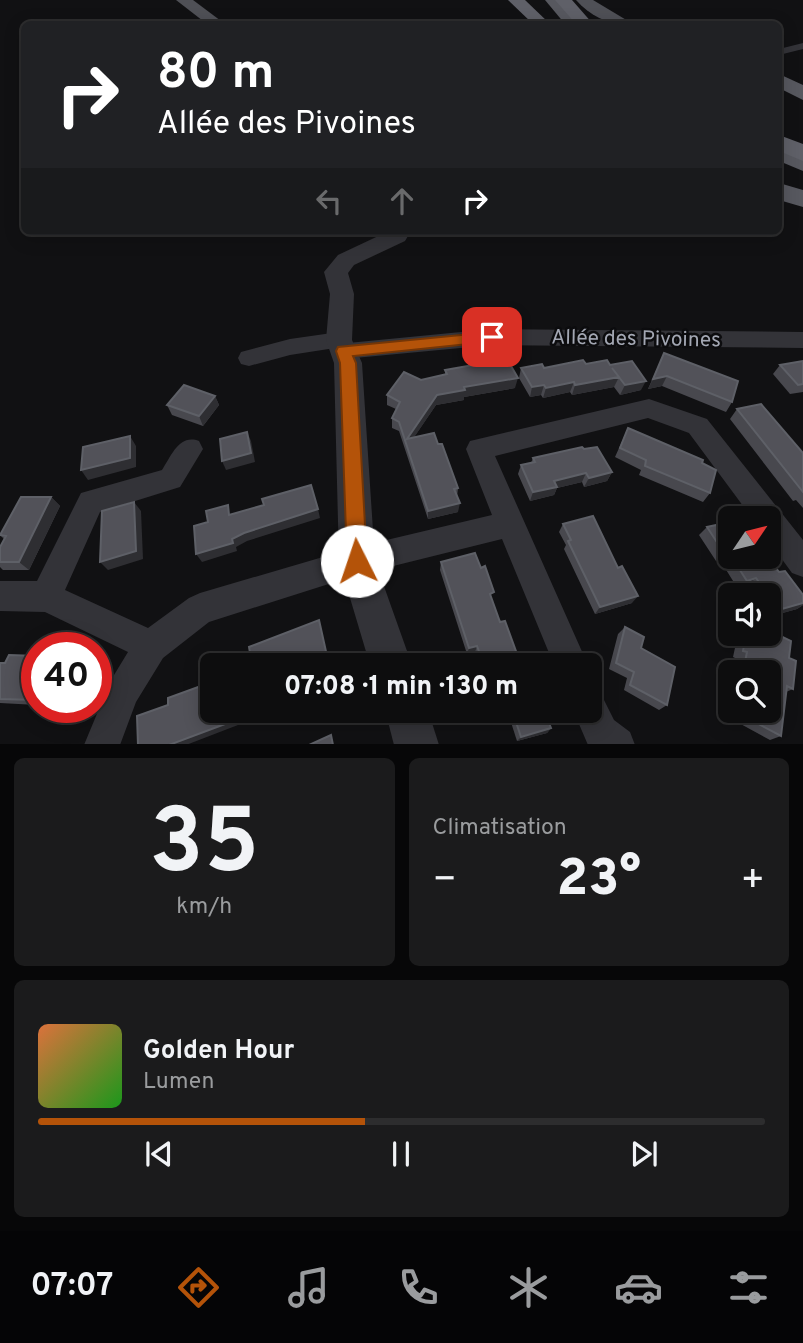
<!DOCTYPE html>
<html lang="fr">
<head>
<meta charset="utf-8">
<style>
  :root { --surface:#0d0d0e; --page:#1b1b1c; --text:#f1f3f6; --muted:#9a9c9e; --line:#2d2d2e; --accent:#b45309 }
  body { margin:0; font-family:Overpass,sans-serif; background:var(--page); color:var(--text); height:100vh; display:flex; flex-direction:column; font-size:26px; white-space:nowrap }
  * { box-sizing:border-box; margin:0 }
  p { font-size:23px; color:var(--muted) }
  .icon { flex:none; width:38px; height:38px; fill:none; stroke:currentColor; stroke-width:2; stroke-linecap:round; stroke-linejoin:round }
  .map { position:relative; height:744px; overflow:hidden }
  .side { display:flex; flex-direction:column; gap:14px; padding:14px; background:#070708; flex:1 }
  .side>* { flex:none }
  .hud { position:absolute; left:21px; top:21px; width:761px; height:214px; border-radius:10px; box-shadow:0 4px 18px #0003,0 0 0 2px var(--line); background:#202124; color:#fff; overflow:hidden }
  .needle { width:46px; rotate:55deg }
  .tools { position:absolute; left:718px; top:506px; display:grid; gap:14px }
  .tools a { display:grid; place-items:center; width:63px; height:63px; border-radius:10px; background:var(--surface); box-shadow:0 4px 18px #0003,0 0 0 2px var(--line); font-size:35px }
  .speed { position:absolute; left:21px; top:632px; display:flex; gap:14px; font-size:35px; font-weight:700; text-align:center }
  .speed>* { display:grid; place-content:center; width:91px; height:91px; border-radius:50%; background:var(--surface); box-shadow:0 4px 18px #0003,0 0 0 2px var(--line); line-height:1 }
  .speed .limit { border:10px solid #d22; background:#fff; color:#111 }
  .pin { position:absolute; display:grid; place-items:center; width:60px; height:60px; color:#fff; margin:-30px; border-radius:14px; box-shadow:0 4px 10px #0006 }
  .me { position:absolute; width:77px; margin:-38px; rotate:356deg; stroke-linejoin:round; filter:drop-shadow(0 0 5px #0008) }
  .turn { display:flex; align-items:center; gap:24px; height:147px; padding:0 21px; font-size:32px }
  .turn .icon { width:91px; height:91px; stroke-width:2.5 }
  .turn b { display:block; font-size:49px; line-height:60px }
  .lanes { display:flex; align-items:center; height:66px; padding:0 21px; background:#0003; justify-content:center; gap:35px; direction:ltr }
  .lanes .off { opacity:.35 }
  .big { font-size:52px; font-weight:800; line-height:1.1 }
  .side .widget { flex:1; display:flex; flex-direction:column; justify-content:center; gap:10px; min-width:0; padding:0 24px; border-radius:10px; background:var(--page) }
  .side .dial { align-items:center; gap:0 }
  .dial b { font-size:91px; line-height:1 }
  .song { display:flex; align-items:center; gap:21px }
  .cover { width:84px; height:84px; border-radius:10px; background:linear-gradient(135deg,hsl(20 70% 55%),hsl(120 70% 35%)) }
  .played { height:7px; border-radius:4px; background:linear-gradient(90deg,var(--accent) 45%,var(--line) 45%) }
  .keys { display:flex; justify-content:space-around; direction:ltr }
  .heat { display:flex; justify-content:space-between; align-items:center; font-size:38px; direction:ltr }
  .side .tiles { flex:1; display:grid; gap:14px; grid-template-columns:1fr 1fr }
  .widget:last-child { grid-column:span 2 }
  .trip { position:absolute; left:200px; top:653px; width:402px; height:70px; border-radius:10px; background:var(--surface); box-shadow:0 4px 18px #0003,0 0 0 2px var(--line); font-weight:800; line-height:70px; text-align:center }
  .dock { display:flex; height:112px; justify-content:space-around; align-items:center; background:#050506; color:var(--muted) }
  .dock .icon { width:49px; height:49px }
  .dock .selected { color:var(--accent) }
  .dock b { font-size:32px; color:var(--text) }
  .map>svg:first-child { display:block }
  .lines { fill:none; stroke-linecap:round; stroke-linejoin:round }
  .minor { fill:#333338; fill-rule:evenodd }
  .tertiary { fill:#333338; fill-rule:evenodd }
  .primary { fill:#4f5056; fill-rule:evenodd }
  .trunk { fill:#57585f; fill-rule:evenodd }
  .motorway { fill:#5f6068; fill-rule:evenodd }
  .wall { fill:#48484e }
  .shaded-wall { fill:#2e2e32 }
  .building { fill:#525259; stroke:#5e6067; stroke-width:2 }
  .route { fill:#b45309; stroke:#753606; stroke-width:2 }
  .labels { text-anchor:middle; stroke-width:5; stroke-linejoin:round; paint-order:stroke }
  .street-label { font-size:21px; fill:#a3a7b3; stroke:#0c0c0e }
</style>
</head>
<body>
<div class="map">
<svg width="803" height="745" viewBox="0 0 803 745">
  <rect width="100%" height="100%" fill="#111113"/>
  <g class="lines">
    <g class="minor">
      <polygon points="803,43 803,49 779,55 779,49"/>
      <polygon points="492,329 803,332 803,348 492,345 344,359 336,357 335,348 290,355 249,366 241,364 238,358 241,352 290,339 339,332 347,335 348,343"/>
      <path d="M 649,399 L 707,419 L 803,540 L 803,577 L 792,573 L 768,540 L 768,518 L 752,518 L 689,433 L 648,418 L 495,456 L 588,665 L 554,665 L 502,539 L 357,575 L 209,622 L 163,658 L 136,702 L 120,745 L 84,745 L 111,680 L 128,652 L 45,612 L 0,611 L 0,581 L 37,581 L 81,493 L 162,470 C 172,455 179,434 199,441 L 203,449 L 180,487 L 100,512 L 65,590 L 148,628 L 189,598 L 200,593 L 357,547 L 492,515 L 466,449 L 470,441 Z"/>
      <polygon points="590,690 602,696 614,720 630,732 635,745 588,745 573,710 590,710"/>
    </g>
    <g class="tertiary">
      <polygon points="389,231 403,231 408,236 405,241 354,265 348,273 354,294 352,340 362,363 375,561 412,665 370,665 339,561 334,363 326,340 330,294 324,272 338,255"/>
      <polygon points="385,710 428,710 439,745 394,745"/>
    </g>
    <g class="primary">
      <polygon points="176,0 193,0 225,24 207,24"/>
      <path d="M 576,0 L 593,0 L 633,24 C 611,26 591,17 576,0 Z"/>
    </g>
    <g class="trunk">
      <polygon points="545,0 561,0 581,24 565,24"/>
      <polygon points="779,74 803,85 803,100 779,88"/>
      <polygon points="779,144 803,153 803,171 779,161"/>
      <polygon points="779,183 803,190 803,207 779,200"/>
    </g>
    <g class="motorway">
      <polygon points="508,0 525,0 550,24 533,24"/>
      <polygon points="555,0 572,0 593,24 576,24"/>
      <polygon points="779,135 803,144 803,161 779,151"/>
    </g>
  </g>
  <g class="wall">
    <polygon points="664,353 732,402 726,412 662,386 648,389"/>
    <polygon points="803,361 803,392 790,394 773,374 780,365"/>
    <polygon points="586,364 610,365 641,390 620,395 614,387 572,395 570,392 543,398 541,395 530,397 519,378 521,368 544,368"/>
    <polygon points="445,370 515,388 464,397 464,400 436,405 414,437 438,444 458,488 457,497 458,512 428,519 399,431 392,428 392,418 396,409 387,405 387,395 445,375"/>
    <polygon points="215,396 219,405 203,426 172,415 167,405"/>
    <polygon points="737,409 803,453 803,508 796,500 793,501 730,419"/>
    <polygon points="628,428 702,463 710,493 703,502 639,475 641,470 615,457"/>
    <polygon points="584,449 612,472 607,481 584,487 582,482 557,488 554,495 530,501 518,474 521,465 531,463 533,458"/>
    <polygon points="51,497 60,506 29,570 3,570 0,567 0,547 4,539 0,535"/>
    <polygon points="730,522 730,556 767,556 779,572 803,595 803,605 797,609 768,617 768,595 753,595 747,586 738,589 720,560 716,561 699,535 707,527"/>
    <polygon points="563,524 618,568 632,603 595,614 564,549 566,545 559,532"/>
    <polygon points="441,562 492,599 500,622 521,665 492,665 491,663 479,665 475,652 467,654 440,570"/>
    <polygon points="625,627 641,648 667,705 659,710 624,690 627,678 609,669 618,634"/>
    <polygon points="738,634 768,634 789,658 793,689 786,692 781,736 770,740 726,716 730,698 730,710 768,710 768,672 735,672 737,659 733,657"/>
    <polygon points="37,656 37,705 0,703 0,663 5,663"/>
    <polygon points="507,710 544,710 551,728 547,733 517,741"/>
  </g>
  <g class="shaded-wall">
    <polygon points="667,376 662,386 648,389 653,379"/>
    <polygon points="619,377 614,387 572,395 575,385"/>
    <polygon points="518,378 515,388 464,397 464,400 436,405 407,448 407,439 437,395 464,387"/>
    <polygon points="646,381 641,390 620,395 625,385"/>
    <polygon points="574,382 570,392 543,398 546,388"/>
    <polygon points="544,385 541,395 530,397 532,387"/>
    <polygon points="215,396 219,405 203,426 199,416"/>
    <polygon points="247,432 251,441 255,462 226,470 222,461"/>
    <polygon points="130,436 136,446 136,467 88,480 81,470"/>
    <polygon points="612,472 607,481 584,487 589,478"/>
    <polygon points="586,473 582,482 557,488 554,495 530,501 533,492 554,481"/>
    <polygon points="51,497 60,506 29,570 19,562"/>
    <polygon points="134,502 141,511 143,559 108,570 100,562"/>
    <polygon points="460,503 458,512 428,519 428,511"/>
    <polygon points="318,509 320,518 247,541 236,547 237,551 202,562 196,554 232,539 244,533"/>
    <polygon points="729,552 720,560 716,561 724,553"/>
    <polygon points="756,578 747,586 738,589 747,581"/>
    <polygon points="638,596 632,603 595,614 600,607"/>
    <polygon points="803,603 803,605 797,609 768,617 778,610"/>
    <polygon points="477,646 475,652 467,654 469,648"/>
    <polygon points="494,657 491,663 480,665 482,660"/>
    <polygon points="232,710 236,710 238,725 186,745 169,745"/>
    <polygon points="551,728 547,733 517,741 521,737"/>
  </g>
  <g class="building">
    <polygon points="664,353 738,381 732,402 667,376 653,379"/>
    <polygon points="507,359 518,378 464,387 465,390 437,395 407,439 434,433 438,444 442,444 458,488 454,489 460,503 428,511 399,422 392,418 400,402 387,395 404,372 421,380 447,374 445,370"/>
    <polygon points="583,360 586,364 607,360 610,365 632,361 646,381 625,385 612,368 619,377 575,385 574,382 546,388 544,385 532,387 521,368 542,364 544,368"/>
    <polygon points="803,361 803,384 798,385 780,365"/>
    <polygon points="184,385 215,396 199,416 167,405"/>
    <polygon points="761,404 803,453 803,492 737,409"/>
    <polygon points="628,428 703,460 702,463 716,470 710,493 645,466 646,460 620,448"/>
    <polygon points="247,432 251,453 222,461 220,439"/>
    <polygon points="130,436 130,458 81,470 83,447"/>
    <polygon points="582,447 584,449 597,447 612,472 589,478 586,473 554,481 557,487 533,492 521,465 535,462 533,458"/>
    <polygon points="311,485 318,509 244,533 232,539 233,543 196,554 194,526 208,522 206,511 228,505 229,515 264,505 262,499"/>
    <polygon points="21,497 51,497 19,562 0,562 0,547 6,536 0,535"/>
    <polygon points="134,502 136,551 100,562 102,511"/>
    <polygon points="593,516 618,568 622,566 638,596 600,607 568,541 571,540 563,524"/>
    <polygon points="730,522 730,554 729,552 724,553 707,527"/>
    <polygon points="475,553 481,568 485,566 494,592 490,594 500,622 505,621 521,665 497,665 494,657 482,660 477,646 469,648 441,562"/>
    <polygon points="731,556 767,556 779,572 785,571 803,595 803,603 778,610 756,578 747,581"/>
    <polygon points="319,620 329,665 252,665 249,647"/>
    <polygon points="625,627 644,637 641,648 675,667 667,705 630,685 634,672 616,663"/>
    <polygon points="768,630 791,641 789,658 796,661 793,689 787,686 781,736 736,712 737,710 768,710 768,672 743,672 747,652 743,651 746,634 768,634"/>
    <polygon points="9,655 37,656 37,700 0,699 0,663 5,663"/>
    <polygon points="535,661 536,665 522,665"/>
    <polygon points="212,682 212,710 232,710 233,721 169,745 138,745 137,716 168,705 168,698"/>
    <polygon points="512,710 544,710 551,728 521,737"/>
    <polygon points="331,735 333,745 309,745"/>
  </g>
  <polygon class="route" points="492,332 499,337 497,341 353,356 356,363 367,561 364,568 357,571 350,568 347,561 340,363 336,351 338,347"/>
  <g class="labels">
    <g class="street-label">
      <text transform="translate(636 338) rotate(1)" y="7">Allée des Pivoines</text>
    </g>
  </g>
</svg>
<div class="tools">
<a><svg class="needle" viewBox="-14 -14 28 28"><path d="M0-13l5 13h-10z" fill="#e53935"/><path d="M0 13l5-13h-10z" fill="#9a9c9e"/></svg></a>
<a><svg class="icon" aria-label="sound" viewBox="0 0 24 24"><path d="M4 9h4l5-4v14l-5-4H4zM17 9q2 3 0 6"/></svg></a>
<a><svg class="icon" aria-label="search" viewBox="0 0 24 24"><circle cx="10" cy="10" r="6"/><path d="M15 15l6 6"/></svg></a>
</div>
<div class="speed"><div class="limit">40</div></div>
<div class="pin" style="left:492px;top:337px;background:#d93025"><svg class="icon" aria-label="arrive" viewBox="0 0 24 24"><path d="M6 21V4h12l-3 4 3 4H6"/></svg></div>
<svg class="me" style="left:357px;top:561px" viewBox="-20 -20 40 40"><circle r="19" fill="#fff"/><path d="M0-13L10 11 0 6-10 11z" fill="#b45309"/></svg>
<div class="trip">07:08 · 1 min · 130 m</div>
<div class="hud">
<div class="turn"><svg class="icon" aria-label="right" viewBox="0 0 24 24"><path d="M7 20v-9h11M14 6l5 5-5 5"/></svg><div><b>80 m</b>Allée des Pivoines</div></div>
<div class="lanes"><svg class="icon off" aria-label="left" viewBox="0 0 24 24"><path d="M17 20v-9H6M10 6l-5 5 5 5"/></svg><svg class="icon off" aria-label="ahead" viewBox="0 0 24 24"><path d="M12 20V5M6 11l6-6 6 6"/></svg><svg class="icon" aria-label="right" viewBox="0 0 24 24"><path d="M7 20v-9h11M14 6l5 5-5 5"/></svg></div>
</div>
</div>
<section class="side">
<div class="tiles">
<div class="widget dial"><b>35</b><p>km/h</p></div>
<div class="widget"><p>Climatisation</p>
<div class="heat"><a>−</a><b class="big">23°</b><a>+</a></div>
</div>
<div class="widget">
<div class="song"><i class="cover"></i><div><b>Golden Hour</b><p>Lumen</p></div></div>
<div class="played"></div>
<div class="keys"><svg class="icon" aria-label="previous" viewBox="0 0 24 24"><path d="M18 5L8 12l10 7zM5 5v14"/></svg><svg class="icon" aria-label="pause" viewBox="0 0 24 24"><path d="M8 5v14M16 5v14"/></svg><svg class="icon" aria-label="next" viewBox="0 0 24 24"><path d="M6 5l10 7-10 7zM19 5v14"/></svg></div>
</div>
</div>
</section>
<nav class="dock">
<b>07:07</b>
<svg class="icon selected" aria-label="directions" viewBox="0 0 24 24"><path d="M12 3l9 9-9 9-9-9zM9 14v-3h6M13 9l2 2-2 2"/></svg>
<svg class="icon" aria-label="music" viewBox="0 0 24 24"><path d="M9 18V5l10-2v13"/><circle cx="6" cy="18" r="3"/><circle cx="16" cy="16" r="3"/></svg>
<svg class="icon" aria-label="phone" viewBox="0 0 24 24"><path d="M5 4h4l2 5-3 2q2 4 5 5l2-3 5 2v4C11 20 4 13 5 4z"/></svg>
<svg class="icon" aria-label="climate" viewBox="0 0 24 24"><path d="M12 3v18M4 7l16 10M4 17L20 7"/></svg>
<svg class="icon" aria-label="car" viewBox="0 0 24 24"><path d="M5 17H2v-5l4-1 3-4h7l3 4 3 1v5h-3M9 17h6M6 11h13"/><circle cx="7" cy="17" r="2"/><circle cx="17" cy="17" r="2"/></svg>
<svg class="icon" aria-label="filters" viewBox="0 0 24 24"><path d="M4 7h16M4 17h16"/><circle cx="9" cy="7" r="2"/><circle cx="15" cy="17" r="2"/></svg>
</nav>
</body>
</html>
